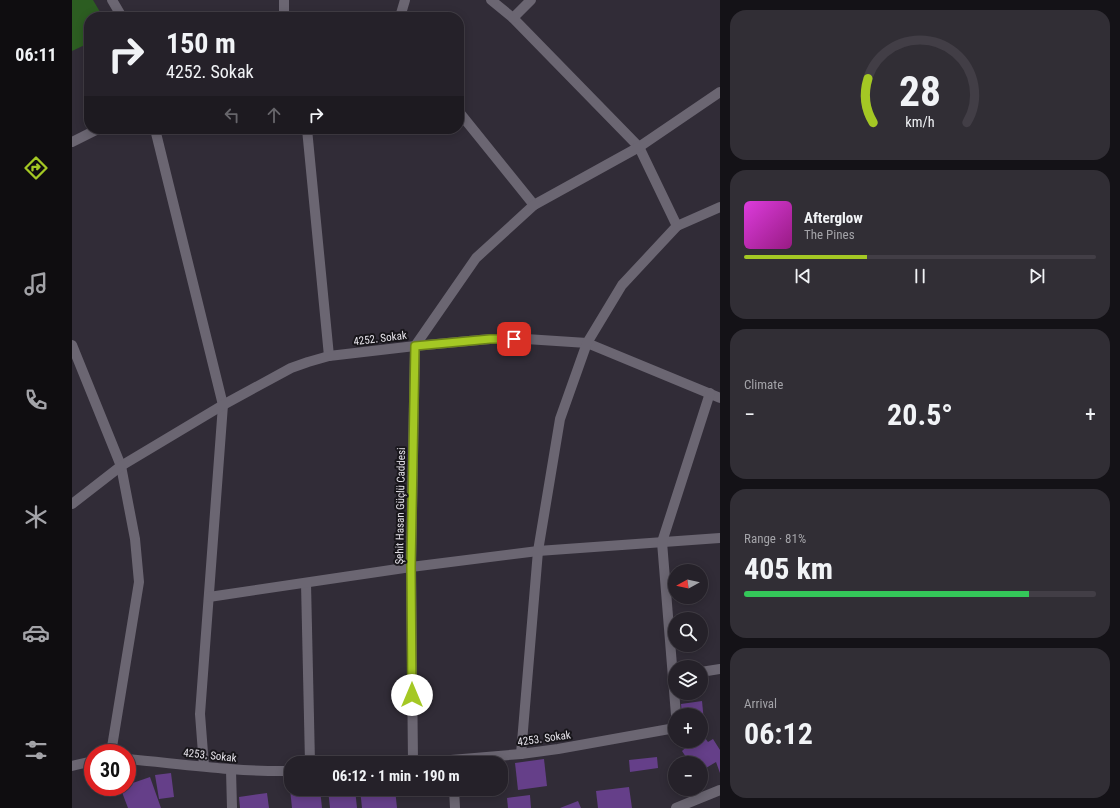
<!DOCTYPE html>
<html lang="en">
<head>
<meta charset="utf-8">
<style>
  :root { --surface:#252129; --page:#312e35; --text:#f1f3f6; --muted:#a3a3a8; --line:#423e46; --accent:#a4c824 }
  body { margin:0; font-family:"Roboto Condensed",sans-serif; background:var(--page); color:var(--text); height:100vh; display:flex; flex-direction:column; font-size:15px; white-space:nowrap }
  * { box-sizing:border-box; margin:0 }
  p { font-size:13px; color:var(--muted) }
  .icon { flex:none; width:22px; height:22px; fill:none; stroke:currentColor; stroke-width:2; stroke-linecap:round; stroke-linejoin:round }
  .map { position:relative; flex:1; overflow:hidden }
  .sheet { display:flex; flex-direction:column; gap:10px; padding:10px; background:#141217; width:400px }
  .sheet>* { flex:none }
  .guide { position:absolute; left:12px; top:12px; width:380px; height:122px; border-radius:16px; box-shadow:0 2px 10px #0003,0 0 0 1px var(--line); background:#252129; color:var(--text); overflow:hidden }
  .needle { width:26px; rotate:262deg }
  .controls { position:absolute; left:596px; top:564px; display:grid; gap:8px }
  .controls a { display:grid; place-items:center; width:40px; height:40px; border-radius:50%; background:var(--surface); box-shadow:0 2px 10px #0003,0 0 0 1px var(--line); font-size:20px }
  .speed { position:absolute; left:12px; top:744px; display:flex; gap:8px; font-size:20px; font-weight:700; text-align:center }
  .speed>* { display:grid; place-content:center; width:52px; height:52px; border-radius:50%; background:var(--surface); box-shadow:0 2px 10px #0003,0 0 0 1px var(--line); line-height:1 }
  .speed .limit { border:6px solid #d22; background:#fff; color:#111 }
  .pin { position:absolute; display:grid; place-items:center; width:34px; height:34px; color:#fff; margin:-17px; border-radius:8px; box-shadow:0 2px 6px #0006 }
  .me { position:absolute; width:44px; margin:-22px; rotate:0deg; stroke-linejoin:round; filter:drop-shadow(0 0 3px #0008) }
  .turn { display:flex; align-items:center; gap:14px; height:84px; padding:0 16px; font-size:18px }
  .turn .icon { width:52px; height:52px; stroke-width:2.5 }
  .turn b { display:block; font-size:28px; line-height:34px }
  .lanes { display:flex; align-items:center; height:38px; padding:0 16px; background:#0003; justify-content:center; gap:20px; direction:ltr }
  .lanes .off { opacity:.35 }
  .big { font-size:30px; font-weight:700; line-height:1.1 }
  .sheet .widget { flex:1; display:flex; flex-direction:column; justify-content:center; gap:6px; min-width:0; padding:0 14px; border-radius:16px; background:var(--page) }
  .sheet .dial { align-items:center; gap:0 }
  .dial svg { height:104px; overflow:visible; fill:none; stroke:var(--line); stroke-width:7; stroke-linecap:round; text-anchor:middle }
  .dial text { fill:var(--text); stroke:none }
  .song { display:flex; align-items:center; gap:12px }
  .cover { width:48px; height:48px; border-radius:6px; background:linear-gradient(135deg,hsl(300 70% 55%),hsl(310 70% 35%)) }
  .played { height:4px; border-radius:2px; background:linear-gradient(90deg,var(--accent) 35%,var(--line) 35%) }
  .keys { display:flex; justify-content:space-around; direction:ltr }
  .heat { display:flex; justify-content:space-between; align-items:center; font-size:22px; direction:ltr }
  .charge { height:6px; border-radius:3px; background:linear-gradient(90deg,#34c759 81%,var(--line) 0) }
  .trip { position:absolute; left:212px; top:756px; width:224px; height:40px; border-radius:16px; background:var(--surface); box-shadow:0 2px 10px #0003,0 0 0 1px var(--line); font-weight:700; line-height:40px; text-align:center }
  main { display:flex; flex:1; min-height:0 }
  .tabs { display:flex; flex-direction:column; width:72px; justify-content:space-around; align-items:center; background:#0f0d10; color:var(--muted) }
  .tabs .icon { width:28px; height:28px }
  .tabs .on { color:var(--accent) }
  .tabs b { font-size:18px; color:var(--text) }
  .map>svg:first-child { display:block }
  .green { fill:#2c5d21 }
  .building { fill:#653f89 }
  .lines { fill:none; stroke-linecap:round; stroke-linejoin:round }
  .minor { stroke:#6b6672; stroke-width:10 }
  .secondary { stroke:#6b6672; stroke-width:10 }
  .route-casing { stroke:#6b8217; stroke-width:10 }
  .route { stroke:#a4c824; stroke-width:7 }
  .labels { text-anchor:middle; stroke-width:4; stroke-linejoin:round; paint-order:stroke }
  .street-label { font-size:11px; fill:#e5e2e9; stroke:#18161b }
</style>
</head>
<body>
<main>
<nav class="tabs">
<b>06:11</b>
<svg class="icon on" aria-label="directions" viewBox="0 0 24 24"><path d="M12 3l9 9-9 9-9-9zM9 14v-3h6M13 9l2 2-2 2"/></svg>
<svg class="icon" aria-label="music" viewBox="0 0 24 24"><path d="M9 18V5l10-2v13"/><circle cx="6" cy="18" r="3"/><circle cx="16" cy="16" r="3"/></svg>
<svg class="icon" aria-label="phone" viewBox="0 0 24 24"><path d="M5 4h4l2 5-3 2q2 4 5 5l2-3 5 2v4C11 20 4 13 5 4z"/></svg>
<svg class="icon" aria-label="climate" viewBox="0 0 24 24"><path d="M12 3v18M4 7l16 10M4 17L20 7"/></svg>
<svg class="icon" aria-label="car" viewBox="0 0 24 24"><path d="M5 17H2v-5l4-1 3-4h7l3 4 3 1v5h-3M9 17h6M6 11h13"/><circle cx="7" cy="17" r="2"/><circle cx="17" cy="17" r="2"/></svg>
<svg class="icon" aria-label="filters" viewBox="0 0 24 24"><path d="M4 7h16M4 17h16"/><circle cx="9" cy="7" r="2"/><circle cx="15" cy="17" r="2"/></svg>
</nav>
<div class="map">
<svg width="648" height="808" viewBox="0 0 648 808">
  <rect width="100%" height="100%" fill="#312c37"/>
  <polygon class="green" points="0,0 21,0 31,17 17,17 17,43 0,51"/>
  <g class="building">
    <polygon points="630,701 633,732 629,733 629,715 610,715 609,704"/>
    <polygon points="633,738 636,742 641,739 648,750 648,773 644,762 634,768 627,760 623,763 618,763 610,751 621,741 626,741 628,743"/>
    <polygon points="585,757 586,768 558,772 557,760"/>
    <polygon points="472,759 475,786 446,790 443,763"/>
    <polygon points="99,773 102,797 87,799 83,775"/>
    <polygon points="78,777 89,808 56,808 48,787 55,787 55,785"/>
    <polygon points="557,787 560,808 526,808 524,791"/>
    <polygon points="218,789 248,789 250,808 220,808"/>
    <polygon points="256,789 283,789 285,808 258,808"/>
    <polygon points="288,789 323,789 325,808 290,808"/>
    <polygon points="195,793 197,808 168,808 167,797"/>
    <polygon points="458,795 459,808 436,808 435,798"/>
    <polygon points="506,801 509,808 488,808"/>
  </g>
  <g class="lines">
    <g class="minor">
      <polyline points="40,0 50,17"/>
      <polyline points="212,0 212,17"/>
      <polyline points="419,0 441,18 567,147 605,226"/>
      <polyline points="328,17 333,0"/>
      <polyline points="441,18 459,0"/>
      <polyline points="387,112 462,205"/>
      <polyline points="83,129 151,405 128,714 132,766"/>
      <polyline points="235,129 257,356"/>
      <polyline points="0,142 26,129"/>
      <polyline points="0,345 49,466 63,539 67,582 39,753"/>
      <polyline points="0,504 49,466 151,405 219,368 236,362 257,356 343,346 418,339 454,339 515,343 648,398"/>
      <polyline points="234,583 238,763"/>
      <polyline points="137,597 339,567 466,551 648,538"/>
      <polyline points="629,672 648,669"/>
      <polyline points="604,715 590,542 638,393"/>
      <polyline points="449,754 466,551 488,419 515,343 550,285 605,226 648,207"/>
      <path d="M 55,759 C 110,764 164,772 219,771"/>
      <polyline points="341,763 339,567 343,346 404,258 462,205 567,147 648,92"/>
      <polyline points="343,763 449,754 486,749 603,728"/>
      <polyline points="0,766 21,761"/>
      <polyline points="159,770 160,808"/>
      <polyline points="382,789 383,808"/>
    </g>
    <polyline class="secondary" points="604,808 648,790"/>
  </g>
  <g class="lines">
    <defs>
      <polyline id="route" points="340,695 339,567 343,346 418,339 442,339"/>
    </defs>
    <use href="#route" class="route-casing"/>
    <use href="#route" class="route"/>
  </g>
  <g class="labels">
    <g class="street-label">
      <text transform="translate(308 338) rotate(-7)" y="4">4252. Sokak</text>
      <text transform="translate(328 506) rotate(-89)" y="4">Şehit Hasan Güçlü Caddesi</text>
      <text transform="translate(472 738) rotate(-8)" y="4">4253. Sokak</text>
      <text transform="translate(138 755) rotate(6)" y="4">4253. Sokak</text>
    </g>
  </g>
</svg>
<div class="controls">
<a><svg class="needle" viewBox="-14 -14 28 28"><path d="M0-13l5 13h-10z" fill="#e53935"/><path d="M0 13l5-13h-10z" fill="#a3a3a8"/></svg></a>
<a><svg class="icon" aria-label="search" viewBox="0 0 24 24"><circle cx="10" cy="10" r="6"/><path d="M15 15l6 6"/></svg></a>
<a><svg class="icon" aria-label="layers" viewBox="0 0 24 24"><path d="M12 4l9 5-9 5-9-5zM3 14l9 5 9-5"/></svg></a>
<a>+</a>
<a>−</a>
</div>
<div class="speed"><div class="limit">30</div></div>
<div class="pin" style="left:442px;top:339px;background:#d93025"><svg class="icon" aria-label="arrive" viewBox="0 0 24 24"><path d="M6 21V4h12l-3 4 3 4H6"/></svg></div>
<svg class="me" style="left:340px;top:695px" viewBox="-20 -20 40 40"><circle r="19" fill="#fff"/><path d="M0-13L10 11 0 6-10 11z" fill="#a4c824"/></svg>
<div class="trip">06:12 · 1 min · 190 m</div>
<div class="guide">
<div class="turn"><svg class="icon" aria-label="right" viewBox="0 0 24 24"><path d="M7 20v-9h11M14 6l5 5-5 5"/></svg><div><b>150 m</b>4252. Sokak</div></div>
<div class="lanes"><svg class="icon off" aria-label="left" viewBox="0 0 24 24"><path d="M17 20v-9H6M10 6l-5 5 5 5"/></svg><svg class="icon off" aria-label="ahead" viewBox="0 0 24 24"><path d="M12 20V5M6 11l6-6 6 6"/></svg><svg class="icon" aria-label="right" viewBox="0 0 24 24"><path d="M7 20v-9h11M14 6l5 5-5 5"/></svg></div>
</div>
</div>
<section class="sheet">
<div class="widget dial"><svg viewBox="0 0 100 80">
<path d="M14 69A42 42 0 1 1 86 69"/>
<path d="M14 69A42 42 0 0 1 10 35" stroke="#a4c824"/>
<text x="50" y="56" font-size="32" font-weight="700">28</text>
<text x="50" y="72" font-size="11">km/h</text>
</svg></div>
<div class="widget">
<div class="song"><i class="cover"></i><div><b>Afterglow</b><p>The Pines</p></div></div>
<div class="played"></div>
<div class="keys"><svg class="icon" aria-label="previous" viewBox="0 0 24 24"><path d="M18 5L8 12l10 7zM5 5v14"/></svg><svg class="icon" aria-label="pause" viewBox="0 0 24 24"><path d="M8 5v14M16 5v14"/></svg><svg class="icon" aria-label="next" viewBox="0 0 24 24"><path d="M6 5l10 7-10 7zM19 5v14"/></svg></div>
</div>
<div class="widget"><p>Climate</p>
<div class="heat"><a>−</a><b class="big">20.5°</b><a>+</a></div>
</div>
<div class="widget"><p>Range · 81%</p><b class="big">405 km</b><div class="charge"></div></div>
<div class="widget"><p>Arrival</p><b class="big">06:12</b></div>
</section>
</main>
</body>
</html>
